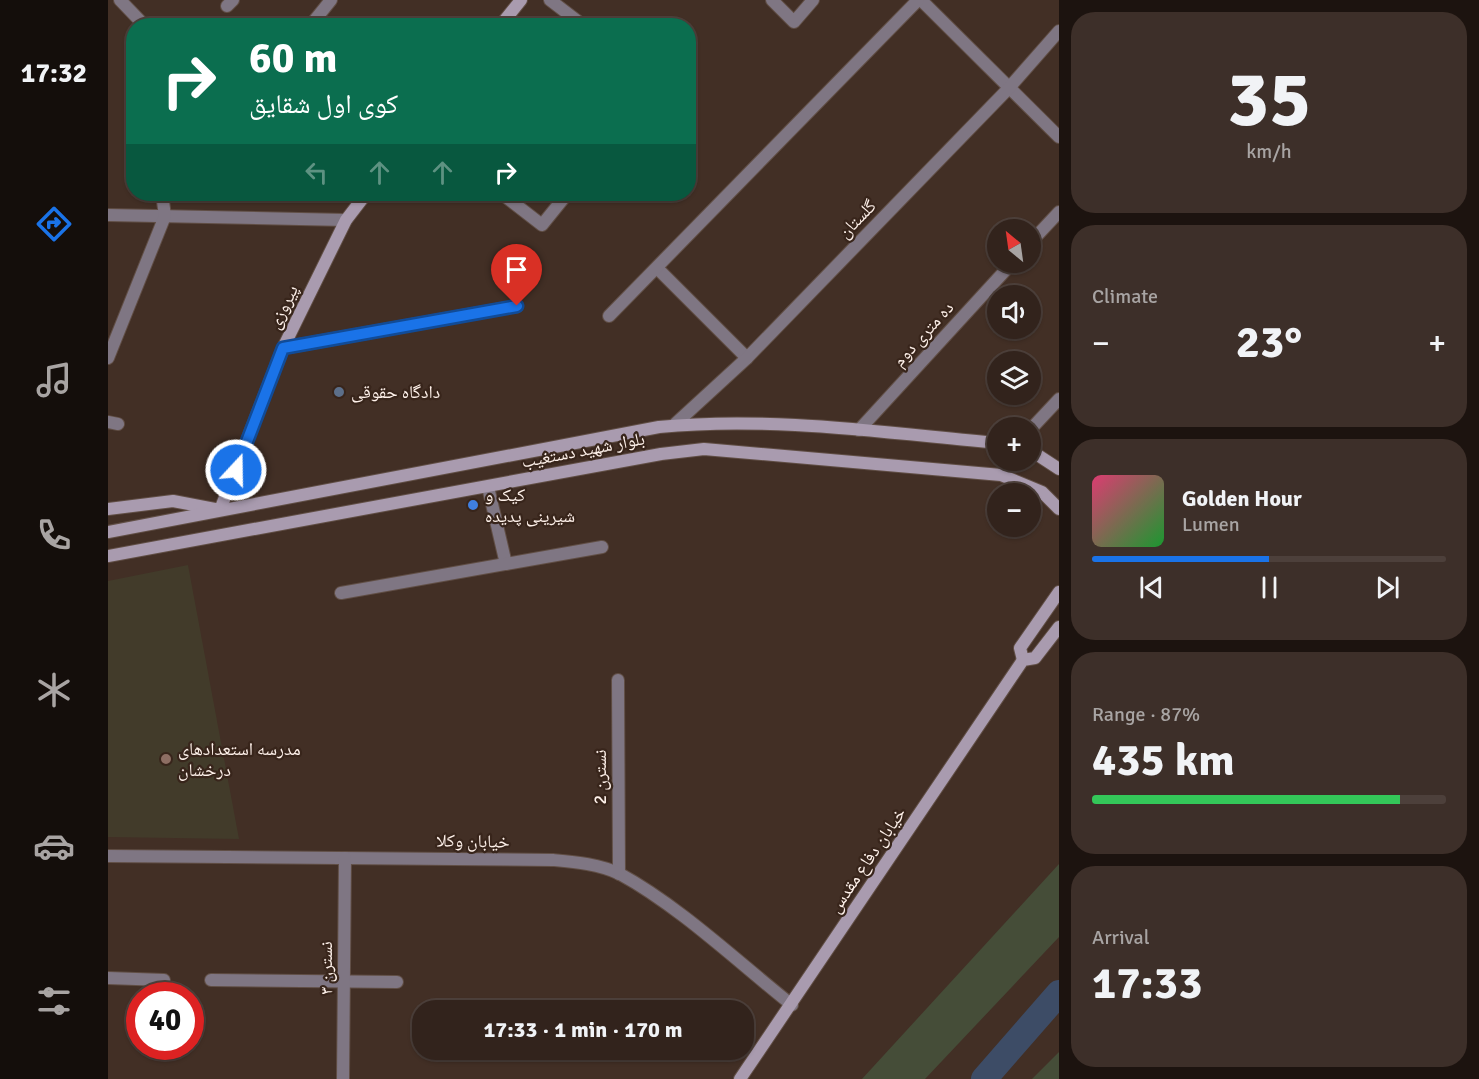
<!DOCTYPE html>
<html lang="en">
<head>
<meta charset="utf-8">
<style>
  :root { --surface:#32231c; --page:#3d2f29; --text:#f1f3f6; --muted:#a8a4a3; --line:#4d403b; --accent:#1a73e8 }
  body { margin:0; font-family:Signika,"Noto Naskh Arabic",sans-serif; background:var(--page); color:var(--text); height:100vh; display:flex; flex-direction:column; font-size:22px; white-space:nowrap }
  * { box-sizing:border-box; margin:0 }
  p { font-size:20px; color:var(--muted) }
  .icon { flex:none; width:33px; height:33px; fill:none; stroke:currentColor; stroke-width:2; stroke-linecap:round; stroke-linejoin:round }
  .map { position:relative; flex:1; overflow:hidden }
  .drawer { display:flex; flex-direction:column; gap:12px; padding:12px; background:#1c130f; width:420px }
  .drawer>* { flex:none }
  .banner { position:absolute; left:18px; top:18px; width:570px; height:183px; border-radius:24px; box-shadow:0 2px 4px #0004,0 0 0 2px var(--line); background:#0b6e4f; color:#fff; overflow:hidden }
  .needle { width:39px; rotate:331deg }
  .fabs { position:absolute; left:879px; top:219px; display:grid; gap:12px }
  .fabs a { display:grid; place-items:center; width:54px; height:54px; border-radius:50%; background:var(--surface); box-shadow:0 2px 4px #0004,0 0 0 2px var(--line); font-size:30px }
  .speed { position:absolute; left:18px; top:982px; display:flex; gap:12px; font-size:30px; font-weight:700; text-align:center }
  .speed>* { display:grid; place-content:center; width:78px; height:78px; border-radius:50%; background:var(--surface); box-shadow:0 2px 4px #0004,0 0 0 2px var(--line); line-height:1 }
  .speed .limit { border:9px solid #d22; background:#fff; color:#111 }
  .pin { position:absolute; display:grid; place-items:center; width:51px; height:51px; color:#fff; margin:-62px -26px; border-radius:50% 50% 50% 0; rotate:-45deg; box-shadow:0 0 6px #0007 }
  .pin .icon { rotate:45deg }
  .me { position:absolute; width:66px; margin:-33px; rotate:21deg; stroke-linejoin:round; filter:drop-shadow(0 0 4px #0008) }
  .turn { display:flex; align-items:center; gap:21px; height:126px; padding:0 24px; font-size:27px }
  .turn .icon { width:78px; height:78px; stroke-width:2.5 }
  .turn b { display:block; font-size:42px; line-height:51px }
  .lanes { display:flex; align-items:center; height:57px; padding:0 24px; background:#0003; justify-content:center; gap:30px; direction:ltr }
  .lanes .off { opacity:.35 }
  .big { font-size:45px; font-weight:700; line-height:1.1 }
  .drawer .tile { flex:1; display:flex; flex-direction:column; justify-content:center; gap:9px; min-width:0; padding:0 21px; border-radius:24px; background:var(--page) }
  .drawer .dial { align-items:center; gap:0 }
  .dial b { font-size:78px; line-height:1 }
  .song { display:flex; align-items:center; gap:18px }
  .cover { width:72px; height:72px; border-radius:9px; background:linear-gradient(135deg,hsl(340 70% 55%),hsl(130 70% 35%)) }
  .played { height:6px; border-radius:3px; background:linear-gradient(90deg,var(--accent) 50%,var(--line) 50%) }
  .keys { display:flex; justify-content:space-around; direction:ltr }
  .heat { display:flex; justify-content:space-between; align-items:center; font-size:33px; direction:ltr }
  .charge { height:9px; border-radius:4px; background:linear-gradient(90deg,#34c759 87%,var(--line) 0) }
  .trip { position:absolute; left:304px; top:1000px; width:342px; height:60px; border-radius:24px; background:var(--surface); box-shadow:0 2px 4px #0004,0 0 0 2px var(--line); font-weight:700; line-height:60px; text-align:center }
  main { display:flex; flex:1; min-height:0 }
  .menu { display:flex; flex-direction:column; width:108px; justify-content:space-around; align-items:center; background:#140e0b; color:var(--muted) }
  .menu .icon { width:42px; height:42px }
  .menu .on { color:var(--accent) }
  .menu b { font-size:27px; color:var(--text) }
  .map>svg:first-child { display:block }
  .education { fill:#423b2a }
  .green { fill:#454d38 }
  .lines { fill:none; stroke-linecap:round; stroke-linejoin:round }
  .river { stroke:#3d4c66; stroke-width:26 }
  .street-casing { stroke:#604e45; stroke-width:14 }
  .secondary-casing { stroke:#604e45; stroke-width:14 }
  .street { stroke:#7f7683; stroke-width:12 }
  .secondary { stroke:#a99baf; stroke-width:12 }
  .route-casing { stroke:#114b97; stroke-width:15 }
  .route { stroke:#1a73e8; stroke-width:10 }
  .service-dot { fill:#5c6f8a; stroke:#38251b; stroke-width:2 }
  .shop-dot { fill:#3f7fe0; stroke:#38251b; stroke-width:2 }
  .education-dot { fill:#8d6e63; stroke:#38251b; stroke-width:2 }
  .labels { text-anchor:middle; stroke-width:4.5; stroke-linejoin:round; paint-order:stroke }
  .street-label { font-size:18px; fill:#fef1ea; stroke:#38251b }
  .poi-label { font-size:18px; fill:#fef1ea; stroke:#38251b; text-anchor:start }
</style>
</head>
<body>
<main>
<nav class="menu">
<b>17:32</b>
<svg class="icon on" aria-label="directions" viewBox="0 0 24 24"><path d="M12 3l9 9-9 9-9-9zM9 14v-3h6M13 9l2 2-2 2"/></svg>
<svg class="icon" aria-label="music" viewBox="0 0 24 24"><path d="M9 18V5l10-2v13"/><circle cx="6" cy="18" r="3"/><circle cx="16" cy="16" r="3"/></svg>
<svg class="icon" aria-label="phone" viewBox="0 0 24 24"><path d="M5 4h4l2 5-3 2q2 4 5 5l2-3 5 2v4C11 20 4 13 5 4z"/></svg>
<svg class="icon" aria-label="climate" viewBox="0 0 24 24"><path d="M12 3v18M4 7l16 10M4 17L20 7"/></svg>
<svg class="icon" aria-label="car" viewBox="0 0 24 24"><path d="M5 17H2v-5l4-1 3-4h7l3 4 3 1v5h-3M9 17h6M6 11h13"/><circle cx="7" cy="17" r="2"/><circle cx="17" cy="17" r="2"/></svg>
<svg class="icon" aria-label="filters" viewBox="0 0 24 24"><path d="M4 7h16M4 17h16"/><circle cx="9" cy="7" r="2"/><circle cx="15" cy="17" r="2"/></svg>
</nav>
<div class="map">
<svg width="951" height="1079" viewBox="0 0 951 1079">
  <rect width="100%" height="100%" fill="#422f25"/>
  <polygon class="education" points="80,565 131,839 0,837 0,581"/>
  <g class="green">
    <polygon points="951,864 951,937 817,1079 754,1079"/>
    <polygon points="951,1052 951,1079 924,1079"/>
  </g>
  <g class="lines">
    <polyline class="river" points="876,1079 951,993"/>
    <defs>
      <g id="street">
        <polyline points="12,0 37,26"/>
        <polyline points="442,0 476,26"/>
        <polyline points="664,0 686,22 705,0"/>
        <polyline points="813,0 951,137"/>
        <polyline points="119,6 125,0"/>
        <polyline points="202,26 223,0"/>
        <polyline points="394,194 434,225 459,194"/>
        <polyline points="0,215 238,220"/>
        <polyline points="922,243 951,212"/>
        <polyline points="550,269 639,358"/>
        <polyline points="501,316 810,0"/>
        <polyline points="175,348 409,306"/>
        <polyline points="0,358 57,216 54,194"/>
        <polyline points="0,422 10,424"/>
        <polyline points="566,425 639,358 900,89 951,31"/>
        <polyline points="751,430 905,262"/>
        <polyline points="922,430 951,399"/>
        <polyline points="380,487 398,564"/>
        <polyline points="233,593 494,547"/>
        <polyline points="510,680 511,874"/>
        <path d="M 0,856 L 445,860 C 467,862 491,864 512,874 C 571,906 631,963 684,1005"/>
        <polyline points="0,978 56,980"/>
        <polyline points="103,980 289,982"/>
        <polyline points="235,1079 237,858"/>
      </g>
      <g id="secondary">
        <polyline points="392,26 413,0"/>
        <polyline points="922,450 951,469"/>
        <polyline points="0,509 65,501 112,510 175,348 238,220 258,194"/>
        <path d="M 0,532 L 551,427 C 663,416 778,433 890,443"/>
        <polyline points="0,556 553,454 596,449 893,475 934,492 951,509"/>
        <polyline points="915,660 912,648 951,592"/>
        <polyline points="632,1079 915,660 927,658 951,627"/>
      </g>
    </defs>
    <use href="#street" class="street-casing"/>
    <use href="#secondary" class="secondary-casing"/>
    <use href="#street" class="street"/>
    <use href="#secondary" class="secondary"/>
  </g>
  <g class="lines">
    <defs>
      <polyline id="route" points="128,470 175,348 409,306"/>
    </defs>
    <use href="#route" class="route-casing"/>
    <use href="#route" class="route"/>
  </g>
  <circle class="service-dot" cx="231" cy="392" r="6"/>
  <circle class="shop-dot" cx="365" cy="505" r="6"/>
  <circle class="education-dot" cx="58" cy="759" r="6"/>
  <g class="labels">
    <g class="street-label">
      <text transform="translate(749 219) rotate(-46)" y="6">گلستان</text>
      <text transform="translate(175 307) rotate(-64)" y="6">پیروزی</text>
      <text transform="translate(815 334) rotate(-48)" y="6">ده متری دوم</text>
      <text transform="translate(475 450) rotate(-11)" y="6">بلوار شهید دستغیب</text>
      <text transform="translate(492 777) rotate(-90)" y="6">نسترن 2</text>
      <text transform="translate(365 841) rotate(1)" y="6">خیابان وکلا</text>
      <text transform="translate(759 860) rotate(-56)" y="6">خیابان دفاع مقدس</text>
      <text transform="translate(218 968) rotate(-90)" y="6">نسترن ۳</text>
    </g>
    <g class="poi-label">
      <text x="243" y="398">دادگاه حقوقی</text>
      <text x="377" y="501">کیک و<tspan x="377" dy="21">شیرینی پدیده</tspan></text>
      <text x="70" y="755">مدرسه استعدادهای<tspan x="70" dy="21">درخشان</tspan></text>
    </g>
  </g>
</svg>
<div class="fabs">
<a><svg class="needle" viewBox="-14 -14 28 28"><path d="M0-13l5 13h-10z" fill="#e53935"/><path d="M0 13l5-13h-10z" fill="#a8a4a3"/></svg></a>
<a><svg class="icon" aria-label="sound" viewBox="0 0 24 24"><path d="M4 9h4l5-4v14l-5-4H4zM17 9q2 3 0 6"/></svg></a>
<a><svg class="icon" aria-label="layers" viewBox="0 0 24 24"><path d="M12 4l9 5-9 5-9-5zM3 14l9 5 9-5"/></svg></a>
<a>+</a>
<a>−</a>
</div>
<div class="speed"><div class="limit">40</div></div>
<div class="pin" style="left:409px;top:306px;background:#d93025"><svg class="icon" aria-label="arrive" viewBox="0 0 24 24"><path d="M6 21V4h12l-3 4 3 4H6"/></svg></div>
<svg class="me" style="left:128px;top:470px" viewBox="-20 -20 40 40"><circle r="17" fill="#1a73e8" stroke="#fff" stroke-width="3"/><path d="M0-11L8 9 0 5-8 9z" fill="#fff"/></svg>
<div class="trip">17:33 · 1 min · 170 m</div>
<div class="banner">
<div class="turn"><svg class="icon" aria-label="right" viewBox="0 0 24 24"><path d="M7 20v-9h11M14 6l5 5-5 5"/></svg><div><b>60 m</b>کوی اول شقایق</div></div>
<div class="lanes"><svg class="icon off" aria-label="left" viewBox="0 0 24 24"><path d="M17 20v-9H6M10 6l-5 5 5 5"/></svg><svg class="icon off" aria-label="ahead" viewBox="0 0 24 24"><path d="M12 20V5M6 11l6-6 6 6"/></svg><svg class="icon off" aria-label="ahead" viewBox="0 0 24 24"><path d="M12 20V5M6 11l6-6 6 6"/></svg><svg class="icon" aria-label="right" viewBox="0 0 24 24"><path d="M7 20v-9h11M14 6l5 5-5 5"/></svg></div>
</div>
</div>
<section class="drawer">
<div class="tile dial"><b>35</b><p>km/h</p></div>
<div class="tile"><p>Climate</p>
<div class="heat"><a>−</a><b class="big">23°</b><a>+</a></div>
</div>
<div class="tile">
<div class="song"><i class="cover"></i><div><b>Golden Hour</b><p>Lumen</p></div></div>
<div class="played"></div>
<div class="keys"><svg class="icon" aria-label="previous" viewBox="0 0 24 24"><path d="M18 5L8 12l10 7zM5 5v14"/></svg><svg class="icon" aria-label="pause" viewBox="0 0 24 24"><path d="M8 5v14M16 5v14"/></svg><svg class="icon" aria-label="next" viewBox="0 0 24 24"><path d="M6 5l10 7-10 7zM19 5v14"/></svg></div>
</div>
<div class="tile"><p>Range · 87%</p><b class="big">435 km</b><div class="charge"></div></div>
<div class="tile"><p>Arrival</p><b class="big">17:33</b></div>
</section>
</main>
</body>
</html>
